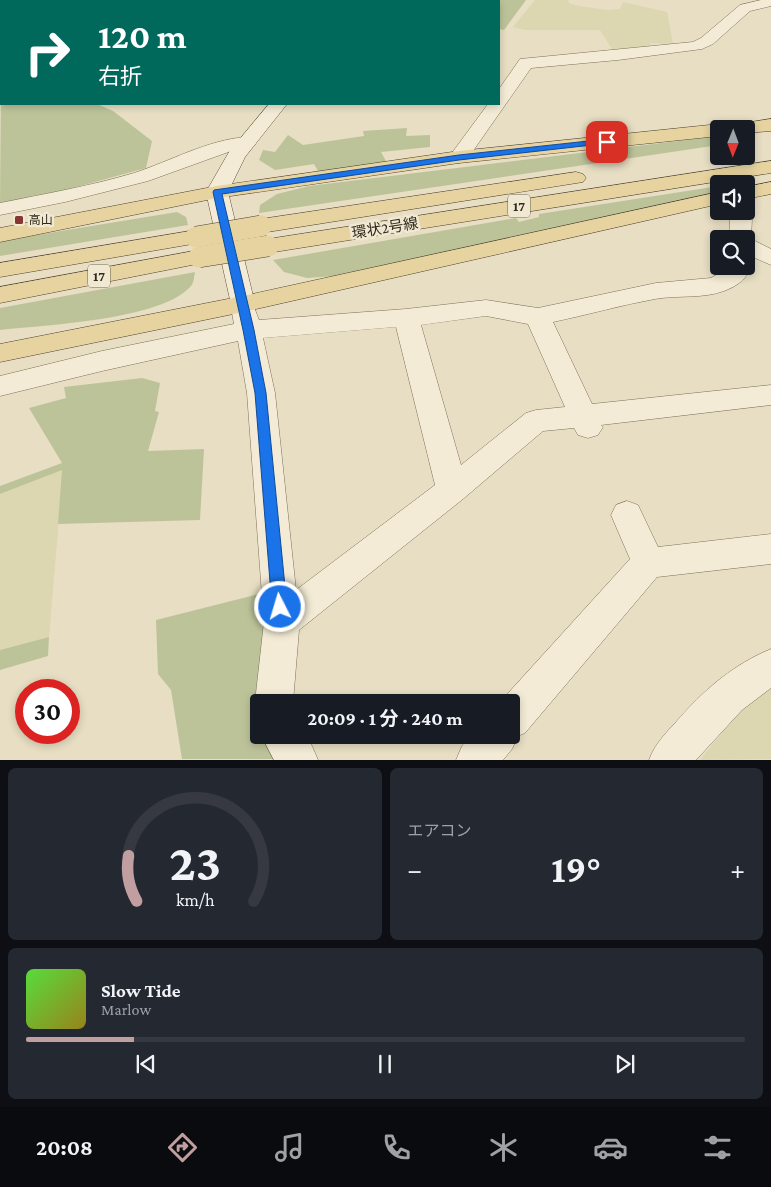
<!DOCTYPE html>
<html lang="ja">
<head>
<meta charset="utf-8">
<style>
  :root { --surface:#171b24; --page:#242831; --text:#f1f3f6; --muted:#9ea1a6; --line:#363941; --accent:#c19e9f }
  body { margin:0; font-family:"Crimson Pro","Noto Sans JP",serif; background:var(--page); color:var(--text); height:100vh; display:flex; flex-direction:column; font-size:19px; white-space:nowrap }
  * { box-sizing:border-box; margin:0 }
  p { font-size:16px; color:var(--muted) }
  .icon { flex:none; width:28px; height:28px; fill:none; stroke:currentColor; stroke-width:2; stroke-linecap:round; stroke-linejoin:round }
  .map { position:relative; height:760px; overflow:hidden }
  .details { display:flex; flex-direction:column; gap:8px; padding:8px; background:#0d0f14; flex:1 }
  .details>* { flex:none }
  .top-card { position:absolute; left:0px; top:0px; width:500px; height:105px; box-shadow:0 2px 8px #0003; background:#00695c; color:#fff; overflow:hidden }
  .needle { width:32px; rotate:181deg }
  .tools { position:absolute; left:710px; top:120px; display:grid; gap:10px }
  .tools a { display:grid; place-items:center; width:45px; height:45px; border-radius:5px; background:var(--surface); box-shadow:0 2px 8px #0003; font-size:25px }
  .speed { position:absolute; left:15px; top:679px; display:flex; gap:10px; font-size:25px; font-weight:700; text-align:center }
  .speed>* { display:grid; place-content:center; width:65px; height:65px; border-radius:50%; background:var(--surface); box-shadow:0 2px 8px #0003; line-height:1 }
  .speed .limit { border:8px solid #d22; background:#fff; color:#111 }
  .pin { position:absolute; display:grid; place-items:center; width:42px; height:42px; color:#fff; margin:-21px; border-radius:10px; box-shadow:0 2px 8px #0006 }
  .me { position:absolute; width:55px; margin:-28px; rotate:355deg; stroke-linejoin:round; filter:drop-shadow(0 0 4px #0008) }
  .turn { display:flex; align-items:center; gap:18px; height:105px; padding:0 15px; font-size:22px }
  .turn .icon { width:65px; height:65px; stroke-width:2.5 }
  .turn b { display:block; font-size:35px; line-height:42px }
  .big { font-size:38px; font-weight:700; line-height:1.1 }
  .details .card { flex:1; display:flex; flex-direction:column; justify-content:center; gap:8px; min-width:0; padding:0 18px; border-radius:8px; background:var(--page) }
  .details .dial { align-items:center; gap:0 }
  .dial svg { height:130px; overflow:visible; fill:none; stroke:var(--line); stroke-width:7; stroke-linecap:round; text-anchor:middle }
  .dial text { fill:var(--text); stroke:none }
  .song { display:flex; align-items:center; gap:15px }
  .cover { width:60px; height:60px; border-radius:8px; background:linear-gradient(135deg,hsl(110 70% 55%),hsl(50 70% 35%)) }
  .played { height:5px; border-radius:2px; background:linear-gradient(90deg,var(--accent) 15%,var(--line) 15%) }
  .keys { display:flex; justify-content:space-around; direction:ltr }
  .heat { display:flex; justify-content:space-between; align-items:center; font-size:28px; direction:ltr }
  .details .tiles { flex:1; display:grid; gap:8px; grid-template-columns:1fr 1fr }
  .card:last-child { grid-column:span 2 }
  .trip { position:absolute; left:250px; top:694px; width:270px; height:50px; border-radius:5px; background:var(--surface); box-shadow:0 2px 8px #0003; font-weight:700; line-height:50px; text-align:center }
  .tab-bar { display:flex; height:80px; justify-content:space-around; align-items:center; background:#090b0e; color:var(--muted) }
  .tab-bar .icon { width:35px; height:35px }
  .tab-bar .selected { color:var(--accent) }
  .tab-bar b { font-size:22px; color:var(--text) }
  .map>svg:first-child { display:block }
  .farmland { fill:#dcd6b1 }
  .green { fill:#bdc399 }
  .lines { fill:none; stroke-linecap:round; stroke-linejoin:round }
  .street-casing { stroke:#7f705c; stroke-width:1 }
  .secondary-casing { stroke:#61513f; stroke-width:1 }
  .primary-casing { stroke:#4d3f30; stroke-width:1 }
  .street { fill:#f3ebd5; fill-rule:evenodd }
  .secondary { fill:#f3ebd5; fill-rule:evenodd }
  .primary { fill:#e6d39f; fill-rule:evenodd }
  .primary-bridge-casing { stroke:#4d3f30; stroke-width:22; stroke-linecap:butt }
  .primary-bridge { stroke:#e6d39f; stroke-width:21 }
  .route { fill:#1a73e8; stroke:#114b97 }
  .poi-dot { fill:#863734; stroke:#f0e8d1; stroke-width:2 }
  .labels { text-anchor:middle; stroke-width:5; stroke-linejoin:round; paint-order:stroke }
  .far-poi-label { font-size:12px; fill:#31281e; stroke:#f0e8d1; text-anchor:start }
  .shield { fill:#f0e8d1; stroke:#6a6254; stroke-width:1 }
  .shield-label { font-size:14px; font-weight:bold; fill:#31281e }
  .street-label { font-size:15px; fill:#31281e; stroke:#f0e8d1 }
</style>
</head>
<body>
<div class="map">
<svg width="771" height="760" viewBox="0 0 771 760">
  <rect width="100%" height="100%" fill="#e7dec3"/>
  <g class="farmland">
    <polygon points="535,0 568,0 569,3 579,6 608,10 620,9 623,2 667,12 673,44 650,43 650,48 614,52 600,30 525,30 513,27"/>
    <polygon points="63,469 49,637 0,650 0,494"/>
    <polygon points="771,682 771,759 700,760 758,689"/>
  </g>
  <g class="green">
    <polygon points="482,0 526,0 504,30 499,29 499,1 482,1"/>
    <polygon points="1,82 1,104 97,104 113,111 152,141 146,168 62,191 0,203"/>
    <polygon points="407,128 406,136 430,135 430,147 381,152 387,163 319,173 314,164 275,170 259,160 263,150 275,152 288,135 303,145 364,136 363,131"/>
    <polygon points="719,136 719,145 259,213 260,205 277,194 309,186"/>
    <polygon points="719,186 719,193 349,275 307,278 284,272 273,260 516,218 519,222 539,217 539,214"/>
    <polygon points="177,212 186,217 188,225 0,256 0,241"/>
    <path d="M 195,272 C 194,276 194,283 191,286 C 162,320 44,325 0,330 L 0,308 Z"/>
    <polygon points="142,378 160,383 155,411 159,412 148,451 204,449 200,520 58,524 62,470 0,494 0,486 62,463 29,408 66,398 64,387"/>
    <polygon points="271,591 263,702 259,702 259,735 266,735 275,759 182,759 171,690 158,674 156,620"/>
    <polygon points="49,637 48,656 0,670 0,650"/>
  </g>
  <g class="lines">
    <defs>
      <g id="street">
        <polygon points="761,0 771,0 771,6 750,11 713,44 702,49 618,60 531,68 466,161 459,163 452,161 449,157 488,104 499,104 499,89 520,59 693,42 701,38 740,5"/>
        <path d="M 246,137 L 253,139 L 256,143 L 253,147 L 234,150 L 148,181 L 65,202 L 0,215 L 0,203 C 45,194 90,186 134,173 C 171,161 207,140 246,137 Z"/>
        <polygon points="746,210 752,218 751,239 771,249 771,265 746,254 746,239 729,239 730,218 725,211"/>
        <path d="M 746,262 C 755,276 735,287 724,291 C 703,299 677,295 655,299 C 621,305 587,315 553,322 L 592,404 L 771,385 L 771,405 L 601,425 L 603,427 L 598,435 L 588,438 L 578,435 L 574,428 L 543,431 L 463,499 L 299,630 L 293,702 L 259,702 L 259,712 L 255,702 L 264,622 L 247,393 L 238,341 L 102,371 L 0,396 L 0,376 L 102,351 L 234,324 L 232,313 L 236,307 L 245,305 L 254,307 L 259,320 L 406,309 L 486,300 L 538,308 L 656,283 L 711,278 L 725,270 L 725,266 L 746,266 ZM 486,316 L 528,324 L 565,407 L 536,410 L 526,413 L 461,465 L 421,325 ZM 396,327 L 435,485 L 296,590 L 275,393 L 263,338 Z"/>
        <polygon points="627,501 638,505 658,547 771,534 771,564 657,577 525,733 518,736 512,749 503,760 456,760 462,746 471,735 511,735 511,702 500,702 630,559 611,515 616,505"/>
        <path d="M 771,649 L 771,688 L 742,710 L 696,760 L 649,760 C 655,744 665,734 676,722 C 703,691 732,665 771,649 Z"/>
        <polygon points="261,735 305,735 312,746 318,760 274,760"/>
      </g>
      <polygon id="secondary" points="269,104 287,104 245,157 228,192 255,304 252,310 243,312 234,310 231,304 206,192 229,152"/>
      <g id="primary">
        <polygon points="771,119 771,131 746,133 746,129 719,129 719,136 459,163 217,198 0,242 0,228 217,186 459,151 719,124 725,126"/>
        <polygon points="771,161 771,173 268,253 260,251 257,246 260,241 268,239"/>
        <polygon points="576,172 583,174 586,178 583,182 261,233 253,231 250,226 253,221 261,219"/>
        <polygon points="771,182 771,194 746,199 746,187"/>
        <polygon points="719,192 719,204 243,312 0,362 0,344 243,296"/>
        <polygon points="196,230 204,232 207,237 204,242 0,277 0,263"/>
        <polygon points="199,250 207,252 211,257 207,262 0,303 0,287"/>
      </g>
    </defs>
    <use href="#street" class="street-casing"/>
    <use href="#secondary" class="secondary-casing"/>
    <use href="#primary" class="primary-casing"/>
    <use href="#street" class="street"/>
    <use href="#secondary" class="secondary"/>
    <use href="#primary" class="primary"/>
    <defs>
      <g id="primary-bridge">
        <polyline points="196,237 261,226"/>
        <polyline points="199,257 268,246"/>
      </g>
    </defs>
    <use href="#primary-bridge" class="primary-bridge-casing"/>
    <use href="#primary-bridge" class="primary-bridge"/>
  </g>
  <polygon class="route" points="607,139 611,142 610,143 459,160 222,194 254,330 266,393 287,607 285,612 280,614 274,612 272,607 255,393 243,330 213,192 214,190 459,155"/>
  <rect class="poi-dot" x="14" y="215" width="10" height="10" rx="2.5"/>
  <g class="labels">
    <g class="far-poi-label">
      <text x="29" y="224">高山</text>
    </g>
    <g class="shield">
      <rect x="508" y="194.5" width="22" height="23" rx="4"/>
      <rect x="88" y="264.5" width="22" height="23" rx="4"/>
    </g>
    <g class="shield-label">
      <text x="519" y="211">17</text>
      <text x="99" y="281">17</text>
    </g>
    <g class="street-label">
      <text transform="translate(385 228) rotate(-9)" y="5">環状2号線</text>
    </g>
  </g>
</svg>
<div class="tools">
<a><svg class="needle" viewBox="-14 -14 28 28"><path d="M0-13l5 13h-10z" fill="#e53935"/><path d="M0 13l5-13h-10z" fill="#9ea1a6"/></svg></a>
<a><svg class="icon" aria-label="sound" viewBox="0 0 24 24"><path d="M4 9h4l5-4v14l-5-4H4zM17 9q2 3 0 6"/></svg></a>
<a><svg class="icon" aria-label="search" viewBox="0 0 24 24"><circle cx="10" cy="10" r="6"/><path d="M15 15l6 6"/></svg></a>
</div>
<div class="speed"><div class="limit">30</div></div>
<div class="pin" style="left:607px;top:142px;background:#d93025"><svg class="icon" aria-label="arrive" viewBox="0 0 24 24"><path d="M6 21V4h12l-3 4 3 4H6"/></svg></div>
<svg class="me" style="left:280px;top:607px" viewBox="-20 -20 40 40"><circle r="17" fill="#1a73e8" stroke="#fff" stroke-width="3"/><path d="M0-11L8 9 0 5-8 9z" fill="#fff"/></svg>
<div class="trip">20:09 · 1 分 · 240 m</div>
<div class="top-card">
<div class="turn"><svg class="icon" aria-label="right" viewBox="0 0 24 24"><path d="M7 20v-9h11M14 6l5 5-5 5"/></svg><div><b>120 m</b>右折</div></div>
</div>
</div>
<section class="details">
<div class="tiles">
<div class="card dial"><svg viewBox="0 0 100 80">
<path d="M14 69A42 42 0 1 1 86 69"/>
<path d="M14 69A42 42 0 0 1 9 41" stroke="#c19e9f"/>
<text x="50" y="56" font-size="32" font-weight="700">23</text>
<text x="50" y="72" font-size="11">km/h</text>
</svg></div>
<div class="card"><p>エアコン</p>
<div class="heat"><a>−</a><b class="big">19°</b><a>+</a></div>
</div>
<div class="card">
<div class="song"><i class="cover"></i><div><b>Slow Tide</b><p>Marlow</p></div></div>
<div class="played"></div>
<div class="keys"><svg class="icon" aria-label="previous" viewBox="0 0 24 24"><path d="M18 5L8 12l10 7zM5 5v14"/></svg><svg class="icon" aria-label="pause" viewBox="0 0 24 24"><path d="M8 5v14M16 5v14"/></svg><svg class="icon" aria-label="next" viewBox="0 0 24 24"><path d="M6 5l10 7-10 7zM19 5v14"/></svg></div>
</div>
</div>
</section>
<nav class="tab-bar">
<b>20:08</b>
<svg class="icon selected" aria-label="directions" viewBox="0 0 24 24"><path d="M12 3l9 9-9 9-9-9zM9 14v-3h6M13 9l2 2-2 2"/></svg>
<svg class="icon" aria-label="music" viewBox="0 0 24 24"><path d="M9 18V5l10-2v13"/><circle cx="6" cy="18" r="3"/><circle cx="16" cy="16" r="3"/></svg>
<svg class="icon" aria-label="phone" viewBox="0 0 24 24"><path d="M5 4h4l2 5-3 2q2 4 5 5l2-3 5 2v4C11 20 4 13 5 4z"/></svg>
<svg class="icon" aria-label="climate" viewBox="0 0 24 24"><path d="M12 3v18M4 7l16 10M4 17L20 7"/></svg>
<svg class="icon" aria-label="car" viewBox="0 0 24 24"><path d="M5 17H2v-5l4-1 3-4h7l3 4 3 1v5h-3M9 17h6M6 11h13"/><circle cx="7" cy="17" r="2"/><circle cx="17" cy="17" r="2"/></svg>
<svg class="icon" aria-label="filters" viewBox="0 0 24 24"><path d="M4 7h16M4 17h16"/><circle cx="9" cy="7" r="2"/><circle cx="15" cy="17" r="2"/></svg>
</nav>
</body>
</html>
